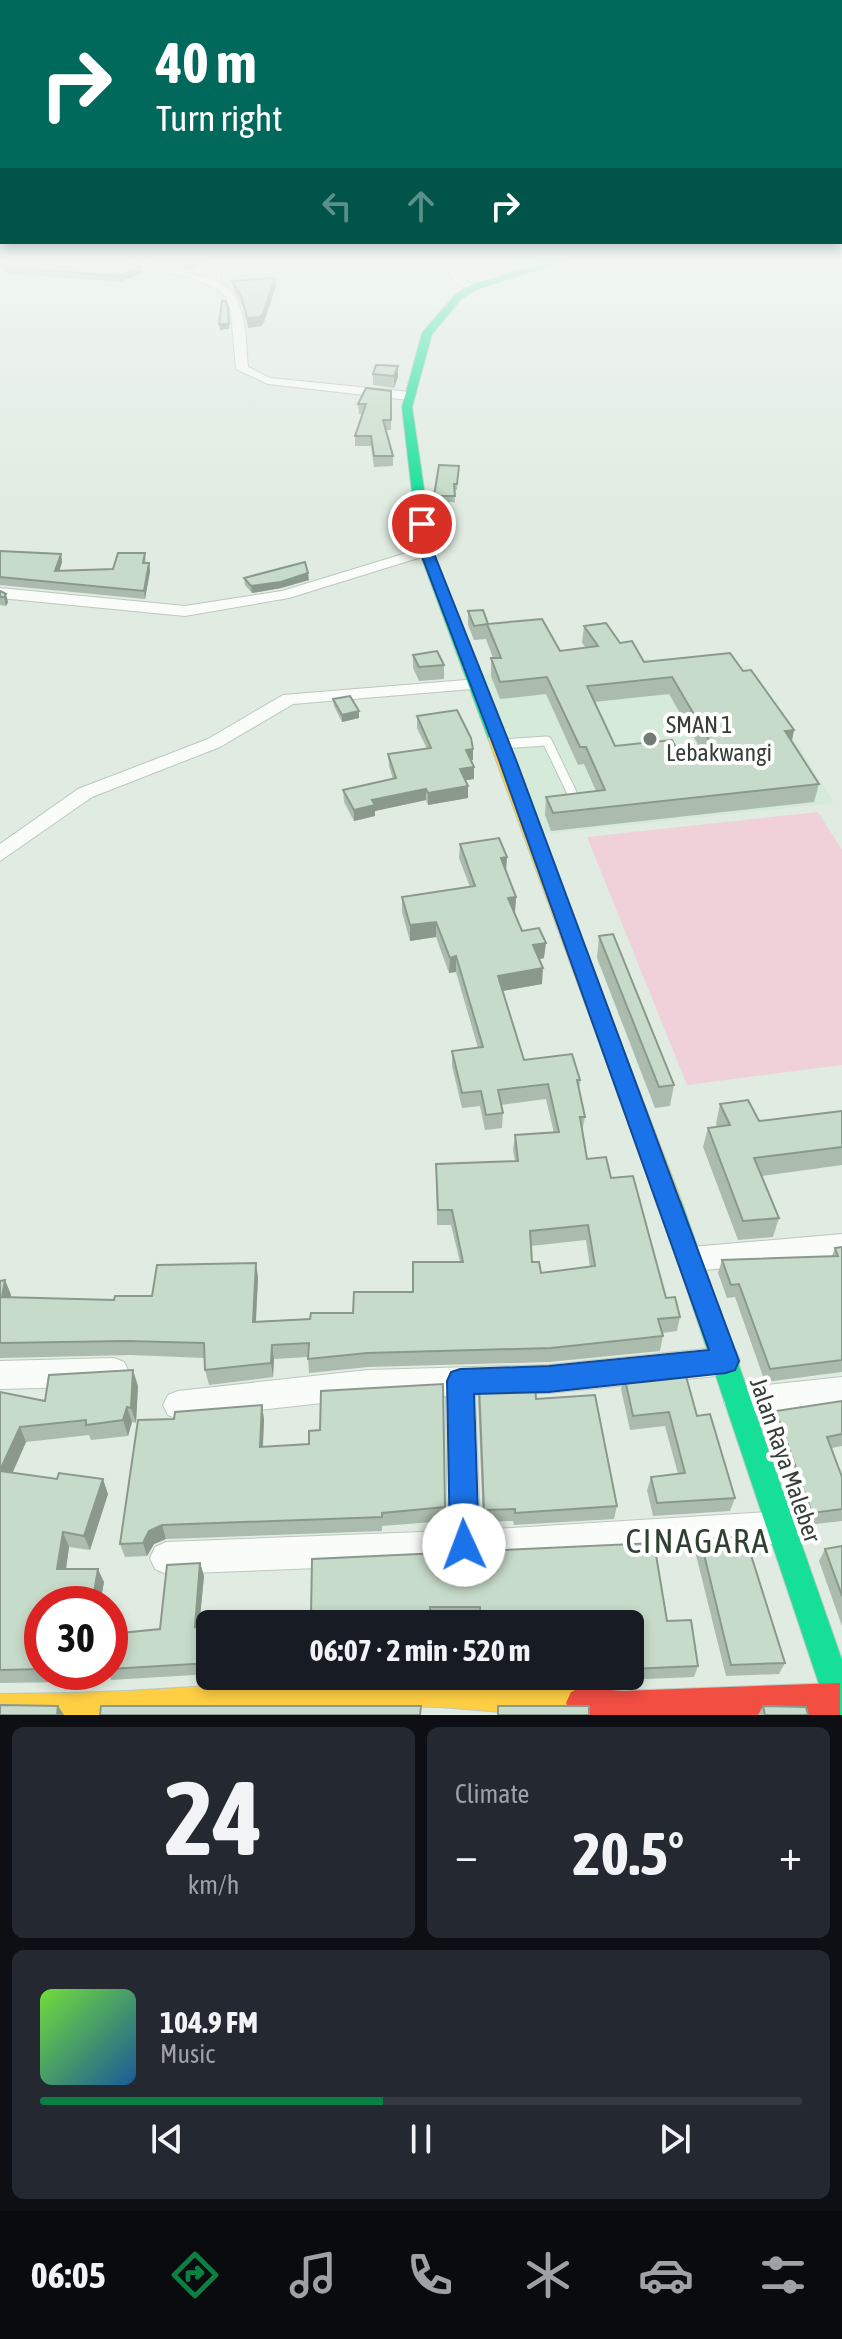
<!DOCTYPE html>
<html lang="en">
<head>
<meta charset="utf-8">
<style>
  :root { --surface:#171b24; --page:#242831; --text:#f1f3f6; --muted:#9ea1a6; --line:#363941; --accent:#0b8043 }
  body { margin:0; font-family:"Asap Condensed",sans-serif; background:var(--page); color:var(--text); height:100vh; display:flex; flex-direction:column; font-size:30px; white-space:nowrap }
  * { box-sizing:border-box; margin:0 }
  p { font-size:26px; color:var(--muted) }
  .icon { flex:none; width:44px; height:44px; fill:none; stroke:currentColor; stroke-width:2; stroke-linecap:round; stroke-linejoin:round }
  .map { position:relative; height:1715px; overflow:hidden }
  .sheet { display:flex; flex-direction:column; gap:12px; padding:12px; background:#0d0f14; flex:1 }
  .sheet>* { flex:none }
  .banner { position:absolute; left:0px; top:0px; width:842px; height:244px; box-shadow:0 4px 12px #0003; background:#00695c; color:#fff; overflow:hidden }
  .speed { position:absolute; left:24px; top:1586px; display:flex; gap:16px; font-size:40px; font-weight:700; text-align:center }
  .speed>* { display:grid; place-content:center; width:104px; height:104px; border-radius:50%; background:var(--surface); box-shadow:0 4px 12px #0003; line-height:1 }
  .speed .limit { border:12px solid #d22; background:#fff; color:#111 }
  .pin { position:absolute; display:grid; place-items:center; width:68px; height:68px; color:#fff; margin:-34px; border:4px solid #fff; border-radius:50%; box-shadow:0 2px 8px #0007 }
  .me { position:absolute; width:88px; margin:-44px; rotate:358deg; stroke-linejoin:round; filter:drop-shadow(0 0 6px #0008) }
  .turn { display:flex; align-items:center; gap:28px; height:168px; padding:0 24px; font-size:36px }
  .turn .icon { width:104px; height:104px; stroke-width:2.5 }
  .turn b { display:block; font-size:56px; line-height:68px }
  .lanes { display:flex; align-items:center; height:76px; padding:0 24px; background:#0003; justify-content:center; gap:40px; direction:ltr }
  .lanes .off { opacity:.35 }
  .big { font-size:60px; font-weight:700; line-height:1.1 }
  .sheet .tile { flex:1; display:flex; flex-direction:column; justify-content:center; gap:12px; min-width:0; padding:0 28px; border-radius:12px; background:var(--page) }
  .sheet .dial { align-items:center; gap:0 }
  .dial b { font-size:104px; line-height:1 }
  .song { display:flex; align-items:center; gap:24px }
  .cover { width:96px; height:96px; border-radius:12px; background:linear-gradient(135deg,hsl(100 70% 55%),hsl(210 70% 35%)) }
  .played { height:8px; border-radius:4px; background:linear-gradient(90deg,var(--accent) 45%,var(--line) 45%) }
  .keys { display:flex; justify-content:space-around; direction:ltr }
  .heat { display:flex; justify-content:space-between; align-items:center; font-size:44px; direction:ltr }
  .sheet .tiles { flex:1; display:grid; gap:12px; grid-template-columns:1fr 1fr }
  .tile:last-child { grid-column:span 2 }
  .trip { position:absolute; left:196px; top:1610px; width:448px; height:80px; border-radius:12px; background:var(--surface); box-shadow:0 4px 12px #0003; font-weight:700; line-height:80px; text-align:center }
  .tab-bar { display:flex; height:128px; justify-content:space-around; align-items:center; background:#090b0e; color:var(--muted) }
  .tab-bar .icon { width:56px; height:56px }
  .tab-bar .current { color:var(--accent) }
  .tab-bar b { font-size:36px; color:var(--text) }
  .map>svg:first-child { display:block }
  .built { fill:#d5ead8 }
  .green { fill:#f0d1da }
  .lines { fill:none; stroke-linecap:round; stroke-linejoin:round }
  .lane-casing { stroke:#bdc7be; stroke-width:11 }
  .street-casing { stroke:#bdc7be; stroke-width:2 }
  .fast-casing { stroke:#bdc7be; stroke-width:2 }
  .slow-casing { stroke:#bdc7be; stroke-width:2 }
  .jam-casing { stroke:#bdc7be; stroke-width:2 }
  .lane { stroke:#fafcfa; stroke-width:9 }
  .street { fill:#fafcfa; fill-rule:evenodd }
  .fast { fill:#16e098; fill-rule:evenodd }
  .slow { fill:#ffcf43; fill-rule:evenodd }
  .jam { fill:#f24e42; fill-rule:evenodd }
  .wall { fill:#abbcae; fill-rule:evenodd }
  .shaded-wall { fill:#8b998d }
  .building { fill:#c7dbca; stroke:#8b998d; stroke-width:2; fill-rule:evenodd }
  .route { fill:#1a73e8; stroke:#114b97; stroke-width:2 }
  .poi-dot { fill:#727c72; stroke:#fff; stroke-width:3 }
  .labels { text-anchor:middle; stroke-width:8; stroke-linejoin:round; paint-order:stroke }
  .poi-label { font-size:24px; fill:#363f37; stroke:#fff; text-anchor:start }
  .street-label { font-size:24px; fill:#363f37; stroke:#fff }
  .near-quarter-label { font-size:34px; letter-spacing:2px; fill:#2f4131; stroke:#fff }
</style>
</head>
<body>
<div class="map">
<svg width="842" height="1715" viewBox="0 0 842 1715">
  <rect width="100%" height="100%" fill="#e0ece1"/>
  <polygon class="built" points="635,652 670,670 749,665 834,803 542,834 480,675"/>
  <polygon class="green" points="818,812 842,850 842,1065 687,1085 587,837"/>
  <g class="lines">
    <defs>
      <polyline id="lane" points="501,744 547,741 572,793"/>
      <g id="street">
        <path d="M 90,262 L 146,264 L 210,278 L 215,262 L 225,262 L 219,282 C 249,299 245,338 248,367 L 270,378 L 409,392 L 415,396 L 409,400 L 268,384 L 236,369 L 231,312 L 226,297 L 217,289 L 186,276 Z"/>
        <polygon points="440,262 449,262 463,279 479,287 474,290 457,283"/>
        <polygon points="426,547 431,548 431,554 289,598 185,616 0,598 0,588 185,606 282,591"/>
        <polygon points="478,679 486,684 484,688 293,704 220,747 92,797 0,861 0,844 78,789 208,739 283,695"/>
        <polygon points="842,1234 842,1258 691,1271 681,1268 677,1259 681,1250 691,1247"/>
        <polygon points="726,1347 736,1351 740,1361 736,1371 726,1375 549,1393 475,1395 480,1530 782,1511 793,1516 798,1527 793,1538 782,1543 551,1559 166,1574 155,1569 150,1558 155,1547 166,1542 448,1531 446,1396 368,1398 178,1419 168,1415 163,1405 168,1395 178,1391 368,1370 549,1365"/>
        <polygon points="114,1358 124,1362 129,1372 124,1382 114,1386 0,1389 0,1361"/>
        <polygon points="842,1377 842,1405 739,1416 729,1412 724,1402 729,1392 739,1388"/>
      </g>
      <g id="fast">
        <polygon points="548,262 563,262 477,289 461,299 432,334 412,407 433,551 504,738 496,743 488,738 419,551 402,407 422,333 455,295 471,285"/>
        <polygon points="669,1190 677,1193 681,1200 842,1660 842,1715 830,1715 826,1705 657,1200 661,1193"/>
      </g>
      <g id="slow">
        <polygon points="496,733 504,738 681,1200 677,1207 669,1210 661,1207 657,1200 488,738"/>
        <path d="M 310,1676 L 447,1676 L 582,1687 L 593,1692 L 598,1703 L 591,1715 L 538,1715 L 440,1707 L 333,1705 L 244,1715 L 0,1715 L 0,1694 C 104,1694 207,1688 310,1676 Z"/>
      </g>
      <polygon id="jam" points="840,1683 840,1715 573,1715 566,1703 571,1692 582,1687 622,1691"/>
    </defs>
    <use href="#lane" class="lane-casing"/>
    <use href="#street" class="street-casing"/>
    <use href="#fast" class="fast-casing"/>
    <use href="#slow" class="slow-casing"/>
    <use href="#jam" class="jam-casing"/>
    <use href="#lane" class="lane"/>
    <use href="#street" class="street"/>
    <use href="#fast" class="fast"/>
    <use href="#slow" class="slow"/>
    <use href="#jam" class="jam"/>
  </g>
  <g class="wall">
    <polygon points="152,262 203,262 195,268 184,269"/>
    <polygon points="3,267 141,267 142,273 119,282 4,273"/>
    <polygon points="275,278 276,286 264,322 261,326 248,328 243,307 233,290 232,281"/>
    <polygon points="398,366 398,377 394,388 373,385 373,374"/>
    <polygon points="391,391 391,430 386,430 393,456 393,466 374,467 371,446 355,446 355,436 362,414 359,414 358,404"/>
    <polygon points="459,466 457,490 454,490 455,502 434,502 434,496"/>
    <polygon points="0,551 61,554 62,562 59,571 113,569 145,553 146,563 149,563 150,571 145,599 0,585 0,586"/>
    <polygon points="244,578 309,580 281,588 252,593 245,585"/>
    <polygon points="0,591 8,602 6,606 0,605"/>
    <path d="M 468,611 L 488,624 L 560,651 L 586,648 L 582,643 L 584,626 L 620,643 L 644,662 L 743,671 L 794,730 L 792,742 L 819,784 L 814,802 L 551,831 L 545,815 L 546,797 L 596,791 L 584,764 L 578,765 L 546,694 L 500,699 L 491,676 L 491,658 L 493,658 L 486,639 L 474,640 L 468,625 ZM 669,694 L 699,746 L 677,749 L 615,746 L 594,702 Z"/>
    <polygon points="413,655 444,665 444,679 419,681 413,668"/>
    <polygon points="333,699 359,711 359,718 342,722 334,706"/>
    <polygon points="417,716 473,760 471,760 474,767 474,779 465,780 468,786 468,798 428,805 426,800 375,811 375,816 354,821 344,802 343,790 393,779 389,766 388,754 427,749 417,728"/>
    <path d="M 460,844 L 506,872 L 516,897 L 515,912 L 514,913 L 522,931 L 544,958 L 539,959 L 542,984 L 502,991 L 524,1060 L 580,1080 L 579,1090 L 585,1117 L 582,1132 L 587,1159 L 611,1178 L 666,1298 L 680,1317 L 677,1331 L 662,1333 L 663,1336 L 660,1351 L 549,1362 L 368,1367 L 309,1373 L 308,1357 L 274,1359 L 273,1377 L 209,1385 L 205,1370 L 205,1358 L 130,1355 L 0,1358 L 0,1281 L 5,1280 L 11,1295 L 11,1297 L 114,1300 L 152,1296 L 256,1263 L 258,1278 L 256,1321 L 310,1319 L 353,1313 L 413,1292 L 460,1262 L 451,1225 L 437,1225 L 436,1164 L 515,1161 L 513,1150 L 515,1135 L 554,1133 L 546,1099 L 501,1105 L 503,1113 L 502,1128 L 485,1130 L 480,1106 L 462,1108 L 452,1066 L 452,1051 L 478,1048 L 456,972 L 449,973 L 436,937 L 410,941 L 402,912 L 402,897 L 470,887 L 459,858 ZM 586,1240 L 590,1267 L 541,1273 L 532,1262 L 531,1246 Z"/>
    <polygon points="599,936 674,1085 670,1106 655,1108 597,958"/>
    <polygon points="720,1104 759,1121 842,1111 842,1165 762,1176 779,1218 773,1237 738,1240 703,1147 708,1128 717,1126 716,1124"/>
    <polygon points="842,1247 842,1372 765,1382 735,1297 727,1298 718,1273 722,1260 832,1256 835,1248"/>
    <polygon points="624,1375 697,1416 735,1498 730,1511 653,1516 647,1490 651,1477 678,1474 665,1426 630,1430 621,1389"/>
    <polygon points="479,1385 536,1399 617,1506 614,1519 514,1525 513,1521 483,1522 478,1398"/>
    <polygon points="138,1386 136,1423 132,1422 128,1436 91,1440 89,1435 26,1442 13,1472 108,1494 90,1550 69,1547 66,1569 104,1582 100,1604 42,1604 42,1672 72,1672 71,1682 0,1683 0,1392 45,1401"/>
    <polygon points="842,1401 842,1446 832,1448 842,1477 842,1521 807,1525 771,1424 776,1411"/>
    <polygon points="262,1405 264,1420 263,1447 445,1507 445,1521 382,1526 382,1531 166,1539 154,1544 147,1556 125,1557 120,1544 174,1419"/>
    <polygon points="745,1536 785,1663 779,1674 726,1676 696,1555 692,1552 696,1540"/>
    <polygon points="842,1546 842,1626 819,1561 825,1549"/>
    <polygon points="312,1559 667,1621 698,1666 694,1677 622,1680 579,1676 630,1676 630,1624 479,1624 479,1618 311,1617"/>
    <polygon points="200,1563 204,1576 199,1626 210,1625 210,1674 111,1680 108,1672 110,1672 110,1639 160,1629"/>
    <polygon points="763,1706 808,1715 758,1715"/>
  </g>
  <g class="shaded-wall">
    <polygon points="189,262 203,262 195,268 184,269 183,263"/>
    <polygon points="141,267 142,273 119,282 118,276"/>
    <polygon points="275,278 276,286 264,322 261,326 248,328 247,318"/>
    <polygon points="219,324 229,324 229,329 220,330"/>
    <polygon points="398,366 398,377 394,388 394,376"/>
    <polygon points="61,554 62,562 57,580 55,571"/>
    <polygon points="149,563 150,571 145,599 144,591"/>
    <polygon points="308,573 309,580 281,588 252,593 251,586"/>
    <polygon points="6,594 8,602 6,606 4,597"/>
    <polygon points="359,711 359,718 342,722 342,715"/>
    <polygon points="794,730 790,747 785,731"/>
    <polygon points="473,749 473,760 466,761 466,750"/>
    <polygon points="474,767 474,779 460,781 460,769"/>
    <polygon points="468,786 468,798 428,805 428,793"/>
    <polygon points="426,789 426,800 375,811 375,816 354,821 354,810 372,800"/>
    <polygon points="507,857 506,872 501,858"/>
    <polygon points="516,897 515,912 507,914 508,898"/>
    <polygon points="436,922 436,937 410,941 410,925"/>
    <polygon points="546,943 544,958 532,961 533,945"/>
    <polygon points="456,956 456,972 449,973 450,958"/>
    <polygon points="543,968 542,984 497,992 498,976"/>
    <polygon points="256,1263 258,1278 255,1336 253,1322"/>
    <polygon points="5,1280 11,1295 7,1312 2,1297"/>
    <polygon points="272,1345 274,1359 273,1377 271,1363"/>
    <polygon points="133,1370 138,1386 136,1423 131,1408"/>
    <polygon points="262,1405 264,1420 262,1462 260,1447"/>
    <polygon points="127,1407 132,1422 128,1436 123,1420"/>
    <polygon points="20,1427 26,1442 7,1485 0,1470"/>
    <polygon points="103,1479 108,1494 90,1550 84,1536"/>
    <polygon points="162,1525 166,1539 154,1544 147,1556 143,1543 149,1531"/>
    <polygon points="63,1532 69,1547 64,1583 57,1569"/>
    <polygon points="200,1563 204,1576 198,1638 195,1627"/>
    <polygon points="98,1569 104,1582 100,1604 92,1604"/>
    <polygon points="66,1672 72,1672 71,1682"/>
    <polygon points="58,1706 64,1715 57,1715"/>
  </g>
  <g class="building">
    <polygon points="3,262 111,262 141,267 118,276 3,267"/>
    <polygon points="275,278 263,313 260,317 247,318 242,298 232,281"/>
    <polygon points="222,301 225,301 228,307 229,324 219,324"/>
    <polygon points="376,365 398,366 394,376 373,374"/>
    <polygon points="366,388 391,391 391,420 383,420 393,456 374,456 371,436 355,436 366,404 358,404"/>
    <polygon points="439,465 459,466 457,484 454,484 455,496 434,496"/>
    <polygon points="0,551 61,554 55,571 113,569 118,553 145,553 143,563 149,563 144,591 0,577"/>
    <polygon points="305,562 308,573 281,582 251,586 244,578"/>
    <polygon points="0,591 6,594 4,597 0,597"/>
    <polygon points="483,610 488,624 474,626 468,611"/>
    <path d="M 542,619 L 560,651 L 598,646 L 584,626 L 606,623 L 620,643 L 632,641 L 644,662 L 730,653 L 743,671 L 751,670 L 794,730 L 785,731 L 819,784 L 553,813 L 546,797 L 605,790 L 586,747 L 580,747 L 547,677 L 500,682 L 491,658 L 501,658 L 487,624 ZM 672,677 L 712,745 L 677,749 L 672,740 L 615,746 L 587,686 Z"/>
    <polygon points="437,651 444,665 419,667 413,655"/>
    <polygon points="350,696 359,711 342,715 333,699"/>
    <polygon points="457,710 471,738 473,749 466,750 474,767 460,769 468,786 428,793 426,789 372,800 375,805 354,810 343,790 396,778 388,754 431,748 417,716"/>
    <path d="M 499,838 L 507,857 L 501,858 L 516,897 L 508,898 L 522,931 L 539,928 L 546,943 L 533,945 L 543,968 L 498,976 L 524,1060 L 572,1054 L 580,1080 L 577,1080 L 585,1117 L 580,1117 L 587,1159 L 606,1157 L 611,1178 L 633,1176 L 666,1298 L 675,1297 L 680,1317 L 658,1319 L 663,1336 L 551,1348 L 367,1353 L 308,1359 L 309,1343 L 272,1345 L 271,1363 L 205,1370 L 204,1343 L 126,1341 L 0,1343 L 0,1281 L 5,1280 L 2,1297 L 114,1300 L 115,1296 L 152,1296 L 157,1265 L 256,1263 L 253,1322 L 310,1319 L 311,1313 L 353,1313 L 354,1292 L 413,1292 L 413,1262 L 463,1262 L 452,1210 L 438,1210 L 436,1164 L 518,1161 L 515,1135 L 559,1132 L 548,1084 L 498,1090 L 503,1113 L 486,1115 L 481,1091 L 462,1093 L 452,1051 L 483,1047 L 456,956 L 450,958 L 436,922 L 410,925 L 402,897 L 475,886 L 460,844 ZM 588,1225 L 595,1266 L 541,1273 L 539,1262 L 532,1262 L 530,1231 Z"/>
    <polygon points="613,934 674,1085 659,1087 599,936"/>
    <polygon points="748,1100 759,1121 842,1111 842,1147 754,1158 779,1218 743,1221 708,1128 730,1125 720,1104"/>
    <polygon points="842,1247 842,1360 770,1369 739,1284 731,1285 722,1260 838,1256 835,1248"/>
    <polygon points="684,1369 697,1416 710,1414 735,1498 657,1503 651,1477 685,1473 669,1412 633,1416 624,1375"/>
    <polygon points="133,1370 131,1408 127,1407 123,1420 86,1425 86,1420 20,1427 0,1470 0,1392 45,1401 49,1375"/>
    <polygon points="535,1383 536,1399 595,1395 617,1506 515,1513 515,1509 484,1510 479,1385"/>
    <polygon points="443,1384 445,1507 382,1513 382,1517 162,1525 149,1531 143,1543 120,1544 138,1420 174,1419 175,1412 262,1405 260,1447 309,1444 309,1431 320,1430 321,1391"/>
    <polygon points="842,1401 842,1434 827,1437 842,1477 842,1509 812,1513 776,1411"/>
    <polygon points="0,1471 57,1479 59,1473 103,1479 84,1536 63,1532 57,1569 98,1569 92,1604 42,1604 42,1669 0,1670"/>
    <polygon points="745,1536 785,1663 731,1665 701,1542 696,1540"/>
    <polygon points="654,1543 667,1621 691,1620 698,1666 630,1669 630,1624 480,1624 480,1607 430,1607 430,1624 228,1624 311,1617 312,1559"/>
    <polygon points="842,1546 842,1596 825,1549"/>
    <polygon points="200,1563 195,1627 210,1625 210,1663 110,1669 111,1634 160,1629 167,1565"/>
    <polygon points="0,1705 58,1706 57,1715 0,1715"/>
    <polygon points="101,1706 421,1706 420,1715 100,1715"/>
    <rect x="498" y="1706" width="91" height="9"/>
    <polygon points="763,1706 806,1707 808,1715 765,1715"/>
  </g>
  <linearGradient id="sky" x2="0" y2="1"><stop stop-color="#85bcc9"/><stop offset="0.52" stop-color="#f1f6f2"/><stop offset="1" stop-color="#f1f6f2" stop-opacity="0"/></linearGradient>
  <rect width="842" height="502" fill="url(#sky)"/>
  <polygon class="route" points="422,520 428,524 433,551 516,760 739,1361 735,1370 726,1373 549,1392 474,1394 479,1545 475,1556 464,1560 454,1556 450,1545 447,1381 451,1372 460,1369 549,1366 709,1350 499,760 420,551 415,524"/>
  <circle class="poi-dot" cx="650" cy="739" r="8"/>
  <g class="labels">
    <g class="poi-label">
      <text x="666" y="733">SMAN 1<tspan x="666" dy="28">Lebakwangi</tspan></text>
    </g>
    <g class="street-label">
      <text transform="translate(785 1460) rotate(71)" y="8">Jalan Raya Maleber</text>
    </g>
    <g class="near-quarter-label">
      <text x="698" y="1553">CINAGARA</text>
    </g>
  </g>
</svg>
<div class="speed"><div class="limit">30</div></div>
<div class="pin" style="left:422px;top:524px;background:#d93025"><svg class="icon" aria-label="arrive" viewBox="0 0 24 24"><path d="M6 21V4h12l-3 4 3 4H6"/></svg></div>
<svg class="me" style="left:464px;top:1545px" viewBox="-20 -20 40 40"><circle r="19" fill="#fff"/><path d="M0-13L10 11 0 6-10 11z" fill="#1a73e8"/></svg>
<div class="trip">06:07 · 2 min · 520 m</div>
<div class="banner">
<div class="turn"><svg class="icon" aria-label="right" viewBox="0 0 24 24"><path d="M7 20v-9h11M14 6l5 5-5 5"/></svg><div><b>40 m</b>Turn right</div></div>
<div class="lanes"><svg class="icon off" aria-label="left" viewBox="0 0 24 24"><path d="M17 20v-9H6M10 6l-5 5 5 5"/></svg><svg class="icon off" aria-label="ahead" viewBox="0 0 24 24"><path d="M12 20V5M6 11l6-6 6 6"/></svg><svg class="icon" aria-label="right" viewBox="0 0 24 24"><path d="M7 20v-9h11M14 6l5 5-5 5"/></svg></div>
</div>
</div>
<section class="sheet">
<div class="tiles">
<div class="tile dial"><b>24</b><p>km/h</p></div>
<div class="tile"><p>Climate</p>
<div class="heat"><a>−</a><b class="big">20.5°</b><a>+</a></div>
</div>
<div class="tile">
<div class="song"><i class="cover"></i><div><b>104.9 FM</b><p>Music</p></div></div>
<div class="played"></div>
<div class="keys"><svg class="icon" aria-label="previous" viewBox="0 0 24 24"><path d="M18 5L8 12l10 7zM5 5v14"/></svg><svg class="icon" aria-label="pause" viewBox="0 0 24 24"><path d="M8 5v14M16 5v14"/></svg><svg class="icon" aria-label="next" viewBox="0 0 24 24"><path d="M6 5l10 7-10 7zM19 5v14"/></svg></div>
</div>
</div>
</section>
<nav class="tab-bar">
<b>06:05</b>
<svg class="icon current" aria-label="directions" viewBox="0 0 24 24"><path d="M12 3l9 9-9 9-9-9zM9 14v-3h6M13 9l2 2-2 2"/></svg>
<svg class="icon" aria-label="music" viewBox="0 0 24 24"><path d="M9 18V5l10-2v13"/><circle cx="6" cy="18" r="3"/><circle cx="16" cy="16" r="3"/></svg>
<svg class="icon" aria-label="phone" viewBox="0 0 24 24"><path d="M5 4h4l2 5-3 2q2 4 5 5l2-3 5 2v4C11 20 4 13 5 4z"/></svg>
<svg class="icon" aria-label="climate" viewBox="0 0 24 24"><path d="M12 3v18M4 7l16 10M4 17L20 7"/></svg>
<svg class="icon" aria-label="car" viewBox="0 0 24 24"><path d="M5 17H2v-5l4-1 3-4h7l3 4 3 1v5h-3M9 17h6M6 11h13"/><circle cx="7" cy="17" r="2"/><circle cx="17" cy="17" r="2"/></svg>
<svg class="icon" aria-label="filters" viewBox="0 0 24 24"><path d="M4 7h16M4 17h16"/><circle cx="9" cy="7" r="2"/><circle cx="15" cy="17" r="2"/></svg>
</nav>
</body>
</html>
